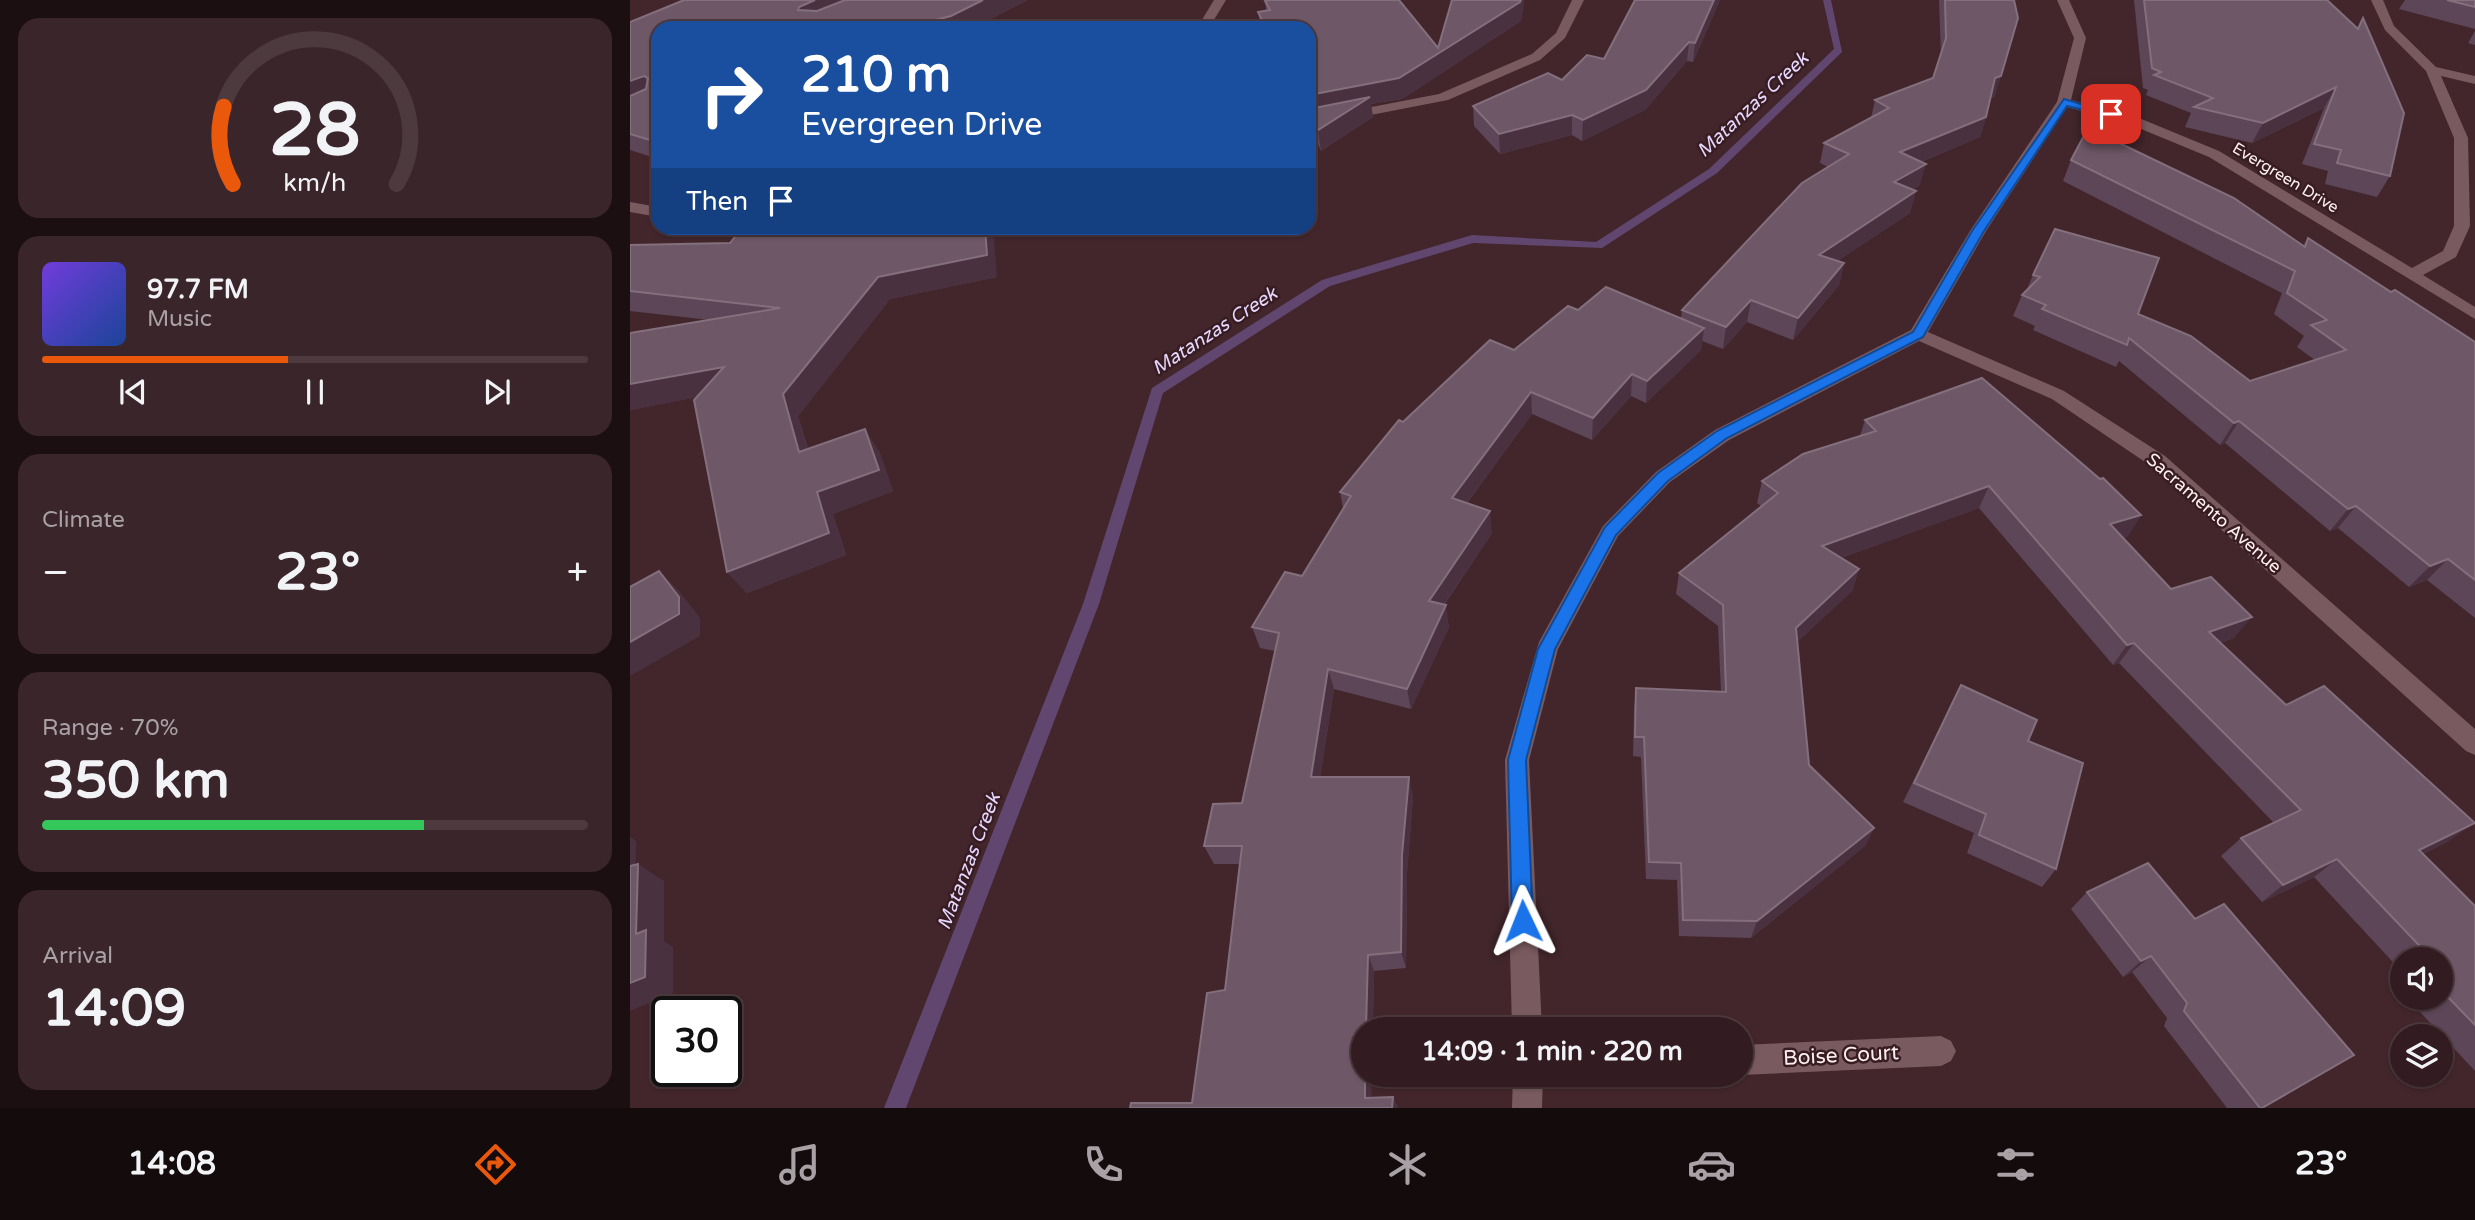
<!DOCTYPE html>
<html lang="en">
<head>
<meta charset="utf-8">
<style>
  :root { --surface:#321c21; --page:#3a252a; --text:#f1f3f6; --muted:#a8a1a5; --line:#4d3a3f; --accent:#ea580c }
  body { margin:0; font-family:"Varela Round",sans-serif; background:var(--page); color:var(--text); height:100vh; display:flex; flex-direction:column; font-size:26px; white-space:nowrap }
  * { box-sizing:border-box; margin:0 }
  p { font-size:23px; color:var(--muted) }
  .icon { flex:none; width:38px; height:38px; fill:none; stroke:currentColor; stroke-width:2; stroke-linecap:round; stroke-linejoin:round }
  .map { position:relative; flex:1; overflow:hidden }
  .details { display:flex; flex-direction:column; gap:18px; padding:18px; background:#1c0f12; width:630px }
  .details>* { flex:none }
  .banner { position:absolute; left:21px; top:21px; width:665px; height:214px; border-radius:21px; box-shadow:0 2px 5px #0004,0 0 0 2px var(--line); background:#1a4fa0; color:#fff; overflow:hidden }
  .tools { position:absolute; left:1760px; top:947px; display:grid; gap:14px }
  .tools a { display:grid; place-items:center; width:63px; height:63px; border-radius:50%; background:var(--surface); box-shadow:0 2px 5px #0004,0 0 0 2px var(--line); font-size:35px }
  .speed { position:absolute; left:21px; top:996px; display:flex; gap:14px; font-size:35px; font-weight:700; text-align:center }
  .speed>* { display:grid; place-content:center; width:91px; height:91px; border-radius:50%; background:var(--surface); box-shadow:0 2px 5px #0004,0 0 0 2px var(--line); line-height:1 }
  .speed .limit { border:4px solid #111; border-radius:10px; background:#fff; color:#111 }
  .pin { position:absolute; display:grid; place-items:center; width:60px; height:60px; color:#fff; margin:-30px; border-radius:14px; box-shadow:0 4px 10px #0006 }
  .me { position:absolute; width:77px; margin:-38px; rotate:358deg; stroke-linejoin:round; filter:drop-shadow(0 0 5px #0008) }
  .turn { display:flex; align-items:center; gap:24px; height:147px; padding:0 35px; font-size:32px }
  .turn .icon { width:91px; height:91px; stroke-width:2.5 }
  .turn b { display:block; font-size:49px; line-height:60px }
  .then { display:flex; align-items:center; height:66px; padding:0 35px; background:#0003; gap:14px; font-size:26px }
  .big { font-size:52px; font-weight:700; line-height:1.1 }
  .details .widget { flex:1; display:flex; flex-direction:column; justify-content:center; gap:10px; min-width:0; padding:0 24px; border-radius:21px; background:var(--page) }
  .details .dial { align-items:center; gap:0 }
  .dial svg { height:182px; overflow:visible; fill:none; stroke:var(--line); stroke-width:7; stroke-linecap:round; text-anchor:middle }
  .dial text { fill:var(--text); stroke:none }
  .song { display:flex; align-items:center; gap:21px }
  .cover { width:84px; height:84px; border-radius:10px; background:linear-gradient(135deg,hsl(260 70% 55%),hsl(220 70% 35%)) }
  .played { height:7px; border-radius:4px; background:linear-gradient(90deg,var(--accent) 45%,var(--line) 45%) }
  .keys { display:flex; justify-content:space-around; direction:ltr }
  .heat { display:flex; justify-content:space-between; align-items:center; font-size:38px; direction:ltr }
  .charge { height:10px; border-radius:5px; background:linear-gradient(90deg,#34c759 70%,var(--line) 0) }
  .trip { position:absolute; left:721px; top:1017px; width:402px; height:70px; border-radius:35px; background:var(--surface); box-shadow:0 2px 5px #0004,0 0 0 2px var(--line); font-weight:700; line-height:70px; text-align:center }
  .menu { display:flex; height:112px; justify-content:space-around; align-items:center; background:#140b0d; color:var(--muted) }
  .menu .icon { width:49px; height:49px }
  .menu .current { color:var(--accent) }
  .menu b { font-size:32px; color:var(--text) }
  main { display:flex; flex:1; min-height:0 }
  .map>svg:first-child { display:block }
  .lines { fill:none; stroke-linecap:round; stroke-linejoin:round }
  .stream { fill:#614770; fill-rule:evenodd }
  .minor { fill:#795a5f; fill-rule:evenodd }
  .wall { fill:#5c4657 }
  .shaded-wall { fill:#4a313f }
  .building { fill:#6e5867; stroke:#846f7d; stroke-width:2 }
  .route { fill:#1a73e8; stroke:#114b97; stroke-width:2 }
  .labels { text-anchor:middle; stroke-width:5; stroke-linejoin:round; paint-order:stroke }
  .far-street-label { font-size:16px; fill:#feeef1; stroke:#371d22 }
  .street-label { font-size:18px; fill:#feeef1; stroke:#371d22 }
  .water-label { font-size:19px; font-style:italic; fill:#e6d7fe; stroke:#371d22 }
  .near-street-label { font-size:21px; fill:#feeef1; stroke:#371d22 }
</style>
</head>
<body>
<main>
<section class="details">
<div class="widget dial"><svg viewBox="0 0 100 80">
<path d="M14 69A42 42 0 1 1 86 69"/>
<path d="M14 69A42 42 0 0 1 10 35" stroke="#ea580c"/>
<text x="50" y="56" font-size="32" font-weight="700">28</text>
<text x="50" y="72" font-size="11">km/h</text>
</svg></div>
<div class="widget">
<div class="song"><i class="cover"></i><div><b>97.7 FM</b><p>Music</p></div></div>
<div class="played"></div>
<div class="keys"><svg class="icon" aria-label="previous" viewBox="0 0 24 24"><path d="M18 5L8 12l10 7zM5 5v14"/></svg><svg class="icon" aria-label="pause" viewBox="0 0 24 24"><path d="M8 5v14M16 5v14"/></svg><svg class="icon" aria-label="next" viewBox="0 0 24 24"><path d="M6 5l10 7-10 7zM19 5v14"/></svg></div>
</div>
<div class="widget"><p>Climate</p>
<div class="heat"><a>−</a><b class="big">23°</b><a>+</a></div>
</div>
<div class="widget"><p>Range · 70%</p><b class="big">350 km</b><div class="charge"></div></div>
<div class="widget"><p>Arrival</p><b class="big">14:09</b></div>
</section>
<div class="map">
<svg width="1845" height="1108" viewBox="0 0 1845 1108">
  <rect width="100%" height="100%" fill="#42262c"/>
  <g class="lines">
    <polygon class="stream" points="1193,0 1201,0 1212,52 1087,173 972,248 843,243 700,286 533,393 469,604 276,1108 254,1108 453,604 522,388 692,280 842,235 966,242 1079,169 1204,49"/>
    <g class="minor">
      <polygon points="584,0 596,0 579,28 567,28"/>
      <polygon points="942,0 954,0 935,38 910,60 818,100 679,127 679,119 809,94 902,54 926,33"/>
      <polygon points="1427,0 1439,0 1456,38 1441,100 1509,118 1589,151 1782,268 1813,251 1824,226 1824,138 1796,71 1755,30 1741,0 1753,0 1764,26 1806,67 1845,76 1845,84 1811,76 1838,138 1840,226 1826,257 1793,275 1845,307 1845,319 1579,157 1499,124 1437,107 1356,231 1298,332 1434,391 1535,456 1845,729 1845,755 1836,751 1521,466 1422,399 1289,341 1099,440 1040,482 988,536 928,649 899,760 912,1029 882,1029 875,760 909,642 973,526 1026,472 1085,430 1281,330 1340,231 1427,102 1444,38"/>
      <polygon points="0,202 28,207 28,217 0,212"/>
      <polygon points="1311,1036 1321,1041 1326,1051 1321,1061 1311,1066 1111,1075 1110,1074 1111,1045"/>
      <polygon points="883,1074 913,1074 912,1108 882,1108"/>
    </g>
  </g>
  <g class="wall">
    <polygon points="54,0 398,0 343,28 28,28 28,159 0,150 0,22"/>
    <polygon points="822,0 894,0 891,21 772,99 741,104 743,117 691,151 681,129 679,118 679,28 631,28 628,12 636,10 635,1 808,48"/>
    <polygon points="1090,0 1063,62 1057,61 1015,110 952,141 942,135 870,154 844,126 843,106 932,80"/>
    <polygon points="1309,0 1384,0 1365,96 1361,98 1356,117 1350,137 1291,162 1290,185 1282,190 1286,191 1280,213 1207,261 1214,263 1209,285 1163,340 1117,322 1093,349 1072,341 1071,350 1016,403 1001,396 962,440 902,414 837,503 862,533 814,605 819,627 781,709 704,689 690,777 783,796 777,873 776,968 744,971 741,1097 763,1097 768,1108 500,1108 562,1103 595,990 609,864 584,864 574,846 612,803 645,651 630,648 622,627 672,576 713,508 710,492 773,422 948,310 1051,318 1052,310 1198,167 1190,163 1194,143 1241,118 1245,100 1303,78 1311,54"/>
    <polygon points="1504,0 1697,0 1727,28 1733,18 1760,176 1747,197 1695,184 1698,171 1672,164 1694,108 1622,143 1555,127 1561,113 1516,95 1518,90 1513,88"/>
    <polygon points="1775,0 1845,0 1845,29 1769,9"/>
    <polygon points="1845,31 1845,45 1838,43"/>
    <polygon points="1441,160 1673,246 1678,238 1761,292 1845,342 1845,618 1797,580 1779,587 1708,528 1700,531 1595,443 1590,445 1489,361 1486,367 1403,330 1405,326 1383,316 1392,295 1397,289 1403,275 1508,314 1620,381 1685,360 1667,347 1674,336 1644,314 1652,293 1433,181"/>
    <polygon points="0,245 367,277 260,299 168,416 178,449 249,451 263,491 203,514 216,555 117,593 97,572 67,397 0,410 0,333 79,320 0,311"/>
    <polygon points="1235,420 1511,515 1497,537 1493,538 1541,589 1604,638 1590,643 1656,705 1819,841 1793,854 1845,906 1845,1071 1777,998 1811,998 1811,959 1773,959 1773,973 1684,877 1632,902 1591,856 1611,838 1644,823 1489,663 1483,665 1349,508 1211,558 1229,569 1222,591 1167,642 1179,765 1244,828 1235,846 1121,938 1049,936 1047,880 1016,879 1011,757 1003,756 1004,708 1006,688 1091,692 1088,626 1046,594 1049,573 1131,506 1127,503 1132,481 1230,436"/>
    <polygon points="1331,685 1398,741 1426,869 1412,887 1337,853 1344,833 1273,802"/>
    <polygon points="1518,863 1632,1108 1597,1108 1534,1026 1537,1018 1502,972 1493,977 1441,909 1457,892"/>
  </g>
  <g class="shaded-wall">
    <polygon points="185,0 239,0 178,28 168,10 169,7"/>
    <polygon points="353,0 398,0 343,28 296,28 302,21"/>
    <polygon points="891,0 894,0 891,21 772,99 741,104 743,117 691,151 688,130 679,112 679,95 769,78"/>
    <polygon points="1084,0 1090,0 1063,62 1065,43"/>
    <polygon points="1059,42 1057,61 1015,110 952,141 953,120"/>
    <polygon points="14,76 27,96 0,107 0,81"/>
    <polygon points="1371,76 1365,96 1358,98 1365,78"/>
    <polygon points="1706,87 1694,108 1622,143 1633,123"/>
    <polygon points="942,115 942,135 870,154 869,134"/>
    <polygon points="1356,117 1350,137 1264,173 1270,152"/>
    <polygon points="27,139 28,140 28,149 23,141"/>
    <polygon points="1296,164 1290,185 1259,203 1264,182"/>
    <polygon points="1286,191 1280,213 1184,277 1189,255"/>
    <polygon points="355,228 363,228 367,277 260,299 168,416 185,474 169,452 153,394 248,277"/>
    <polygon points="486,228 515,228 488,233"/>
    <polygon points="1214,263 1209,285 1163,340 1168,318"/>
    <polygon points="1121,300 1117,322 1093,349 1096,327"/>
    <polygon points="1074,328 1071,350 1016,403 1017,381"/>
    <polygon points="94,367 110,389 0,410 0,384"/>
    <polygon points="1002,374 1001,396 962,440 963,418"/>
    <polygon points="901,392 902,414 824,520 822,498"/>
    <polygon points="1609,421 1595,443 1590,445 1604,423"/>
    <polygon points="235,429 249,451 263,491 203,514 216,555 117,593 97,572 187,492"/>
    <polygon points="1359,486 1349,508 1186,567 1192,546"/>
    <polygon points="1726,506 1708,528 1700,531 1718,509"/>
    <polygon points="860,511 862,533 802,622 799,601"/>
    <polygon points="1511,515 1497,537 1467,546 1480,524"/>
    <polygon points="1818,559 1797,580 1779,587 1800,566"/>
    <polygon points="1229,569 1222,591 1160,649 1166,628"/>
    <polygon points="29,571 50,592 70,618 70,636 0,676 0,642"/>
    <polygon points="816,605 819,627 781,709 777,689"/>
    <polygon points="1622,617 1604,638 1562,653 1579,632"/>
    <polygon points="1504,643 1489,663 1483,665 1497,645"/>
    <polygon points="698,669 704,689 687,796 681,777"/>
    <polygon points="779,777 783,796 777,873 776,968 771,952 772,855"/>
    <polygon points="1845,823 1819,841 1764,868 1789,850"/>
    <polygon points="1244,828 1235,846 1121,938 1127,921"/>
    <polygon points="0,837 6,841 5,893 0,890"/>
    <polygon points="1707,859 1684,877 1632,902 1653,885"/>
    <polygon points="8,864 34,881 34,941 43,947 43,993 0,1011 0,983 6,934"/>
    <polygon points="738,955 744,971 743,1029 736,1029"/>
    <polygon points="1521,956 1502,972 1493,977 1511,961"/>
    <polygon points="97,1014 111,1021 103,1063 96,1065 96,1018"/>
    <polygon points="37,1070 37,1071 74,1071 48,1078 32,1071"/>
    <polygon points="735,1074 742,1074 741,1108 735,1098"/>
    <polygon points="763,1097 768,1108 762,1108"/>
  </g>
  <g class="building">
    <polygon points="54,0 185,0 169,7 168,10 187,11 215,0 353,0 321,16 302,21 303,25 296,28 28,28 28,139 23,141 0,134 0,96 16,89 18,78 14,76 0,81 0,22"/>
    <polygon points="640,0 769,0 808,48 822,0 891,0 890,2 769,78 679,95 679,28 636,28 628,12 640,10 635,1"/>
    <polygon points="1005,0 1084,0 1065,43 1059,42 1016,90 953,120 942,115 869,134 843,106 918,73 932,80 957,55 974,59"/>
    <polygon points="1315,0 1384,0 1388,18 1371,76 1365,78 1356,117 1270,152 1296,164 1264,182 1286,191 1189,255 1214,263 1168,318 1121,300 1096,327 1052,310 1172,183 1219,154 1194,143 1259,108 1245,100 1303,78 1316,38"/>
    <polygon points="1514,0 1697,0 1728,29 1733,18 1774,113 1760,176 1707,163 1711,150 1684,144 1706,87 1633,123 1564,107 1583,98 1524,75 1531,72 1522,68"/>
    <polygon points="1817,0 1845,0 1845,7"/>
    <polygon points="740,97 688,130 679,112 679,109"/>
    <polygon points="1458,128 1604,198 1675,247 1678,238 1761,292 1765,290 1845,342 1845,580 1818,559 1800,566 1726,506 1718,509 1609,421 1604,423 1499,338 1497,345 1412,309 1416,305 1392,295 1410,277 1403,275 1425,229 1529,258 1508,314 1561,336 1620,381 1716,350 1681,325 1697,320 1657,293 1665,271 1441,160"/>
    <polygon points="112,228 355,228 357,255 248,277 153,394 169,452 235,429 249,470 187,492 199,533 97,572 64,400 94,367 0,384 0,333 150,308 0,291 0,245 100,243"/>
    <polygon points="976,287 1074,328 1017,381 1002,374 963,418 901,392 822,498 860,511 799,601 816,605 777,689 698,669 681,777 779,777 772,855 771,952 738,955 736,1029 733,1029 733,1074 735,1074 735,1098 763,1097 762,1108 500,1108 501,1103 562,1103 577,993 595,990 612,846 574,846 583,804 612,803 649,633 622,627 655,572 672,576 721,496 710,492 769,420 773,422 860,340 884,350 938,306 948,310"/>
    <polygon points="1352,378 1470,479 1473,478 1511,515 1480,524 1541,589 1581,577 1622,617 1579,632 1656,705 1694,686 1845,823 1789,850 1845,906 1845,1025 1811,990 1811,979 1818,976 1811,969 1811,959 1802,959 1707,859 1653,885 1611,838 1671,810 1504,643 1497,645 1359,486 1192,546 1229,569 1166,628 1179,765 1244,828 1127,921 1053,920 1051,863 1019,862 1014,737 1005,737 1006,688 1096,692 1093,605 1049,573 1148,493 1132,481 1173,454 1246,431 1235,420"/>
    <polygon points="29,571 49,597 49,614 0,642 0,587"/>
    <polygon points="1331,685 1407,720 1398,741 1453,763 1426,869 1349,835 1356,814 1284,783"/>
    <polygon points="1518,863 1565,919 1594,904 1724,1055 1632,1108 1630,1108 1554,1011 1557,1003 1521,956 1511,961 1457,892"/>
    <polygon points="8,864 6,934 16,930 15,977 0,983 0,866"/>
    <polygon points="37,1054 37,1070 32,1071"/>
  </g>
  <polygon class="route" points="1434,99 1486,114 1481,117 1437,106 1354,231 1293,337 1097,438 1038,481 986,535 925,649 896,760 903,921 900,928 893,931 885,928 882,921 878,760 908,649 975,527 1028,473 1087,431 1283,332 1342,231"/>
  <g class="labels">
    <g class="far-street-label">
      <text transform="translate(1656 177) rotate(31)" y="6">Evergreen Drive</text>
    </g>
    <g class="street-label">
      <text transform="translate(1584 513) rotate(41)" y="6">Sacramento Avenue</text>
    </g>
    <g class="water-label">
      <text transform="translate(1122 104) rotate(-43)" y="7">Matanzas Creek</text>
      <text transform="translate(584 330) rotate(-33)" y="7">Matanzas Creek</text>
      <text transform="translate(338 861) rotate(-69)" y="7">Matanzas Creek</text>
    </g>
    <g class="near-street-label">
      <text transform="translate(1211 1055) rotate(-3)" y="7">Boise Court</text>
    </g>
  </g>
</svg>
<div class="tools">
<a><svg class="icon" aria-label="sound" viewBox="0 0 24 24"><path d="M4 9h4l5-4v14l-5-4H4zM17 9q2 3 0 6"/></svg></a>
<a><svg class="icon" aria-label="layers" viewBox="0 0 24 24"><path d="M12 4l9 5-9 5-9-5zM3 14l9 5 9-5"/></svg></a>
</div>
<div class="speed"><div class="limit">30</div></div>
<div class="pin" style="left:1481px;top:114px;background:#d93025"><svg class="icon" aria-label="arrive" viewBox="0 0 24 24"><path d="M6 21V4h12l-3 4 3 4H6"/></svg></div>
<svg class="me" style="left:893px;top:921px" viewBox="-20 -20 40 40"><path d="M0-17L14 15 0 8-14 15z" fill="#1a73e8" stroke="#fff" stroke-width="4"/></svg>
<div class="trip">14:09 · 1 min · 220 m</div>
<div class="banner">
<div class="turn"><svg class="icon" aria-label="right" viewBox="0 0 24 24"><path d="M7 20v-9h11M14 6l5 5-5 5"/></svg><div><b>210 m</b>Evergreen Drive</div></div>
<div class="then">Then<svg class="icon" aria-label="arrive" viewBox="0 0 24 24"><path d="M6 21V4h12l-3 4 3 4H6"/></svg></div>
</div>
</div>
</main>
<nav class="menu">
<b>14:08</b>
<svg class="icon current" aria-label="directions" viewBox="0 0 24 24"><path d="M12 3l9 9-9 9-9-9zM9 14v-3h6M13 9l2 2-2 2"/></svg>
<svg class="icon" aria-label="music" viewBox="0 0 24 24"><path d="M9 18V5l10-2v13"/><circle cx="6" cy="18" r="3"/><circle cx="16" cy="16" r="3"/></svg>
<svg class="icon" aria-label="phone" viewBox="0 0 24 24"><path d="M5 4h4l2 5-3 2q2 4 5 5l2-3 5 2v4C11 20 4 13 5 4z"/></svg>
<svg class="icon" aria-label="climate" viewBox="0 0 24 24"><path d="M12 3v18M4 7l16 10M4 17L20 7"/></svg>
<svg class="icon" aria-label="car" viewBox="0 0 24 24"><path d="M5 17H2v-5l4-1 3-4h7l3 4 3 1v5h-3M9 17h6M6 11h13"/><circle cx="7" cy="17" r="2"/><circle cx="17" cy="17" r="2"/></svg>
<svg class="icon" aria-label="filters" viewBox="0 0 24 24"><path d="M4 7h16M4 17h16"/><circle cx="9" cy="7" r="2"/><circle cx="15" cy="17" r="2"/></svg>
<b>23°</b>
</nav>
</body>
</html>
